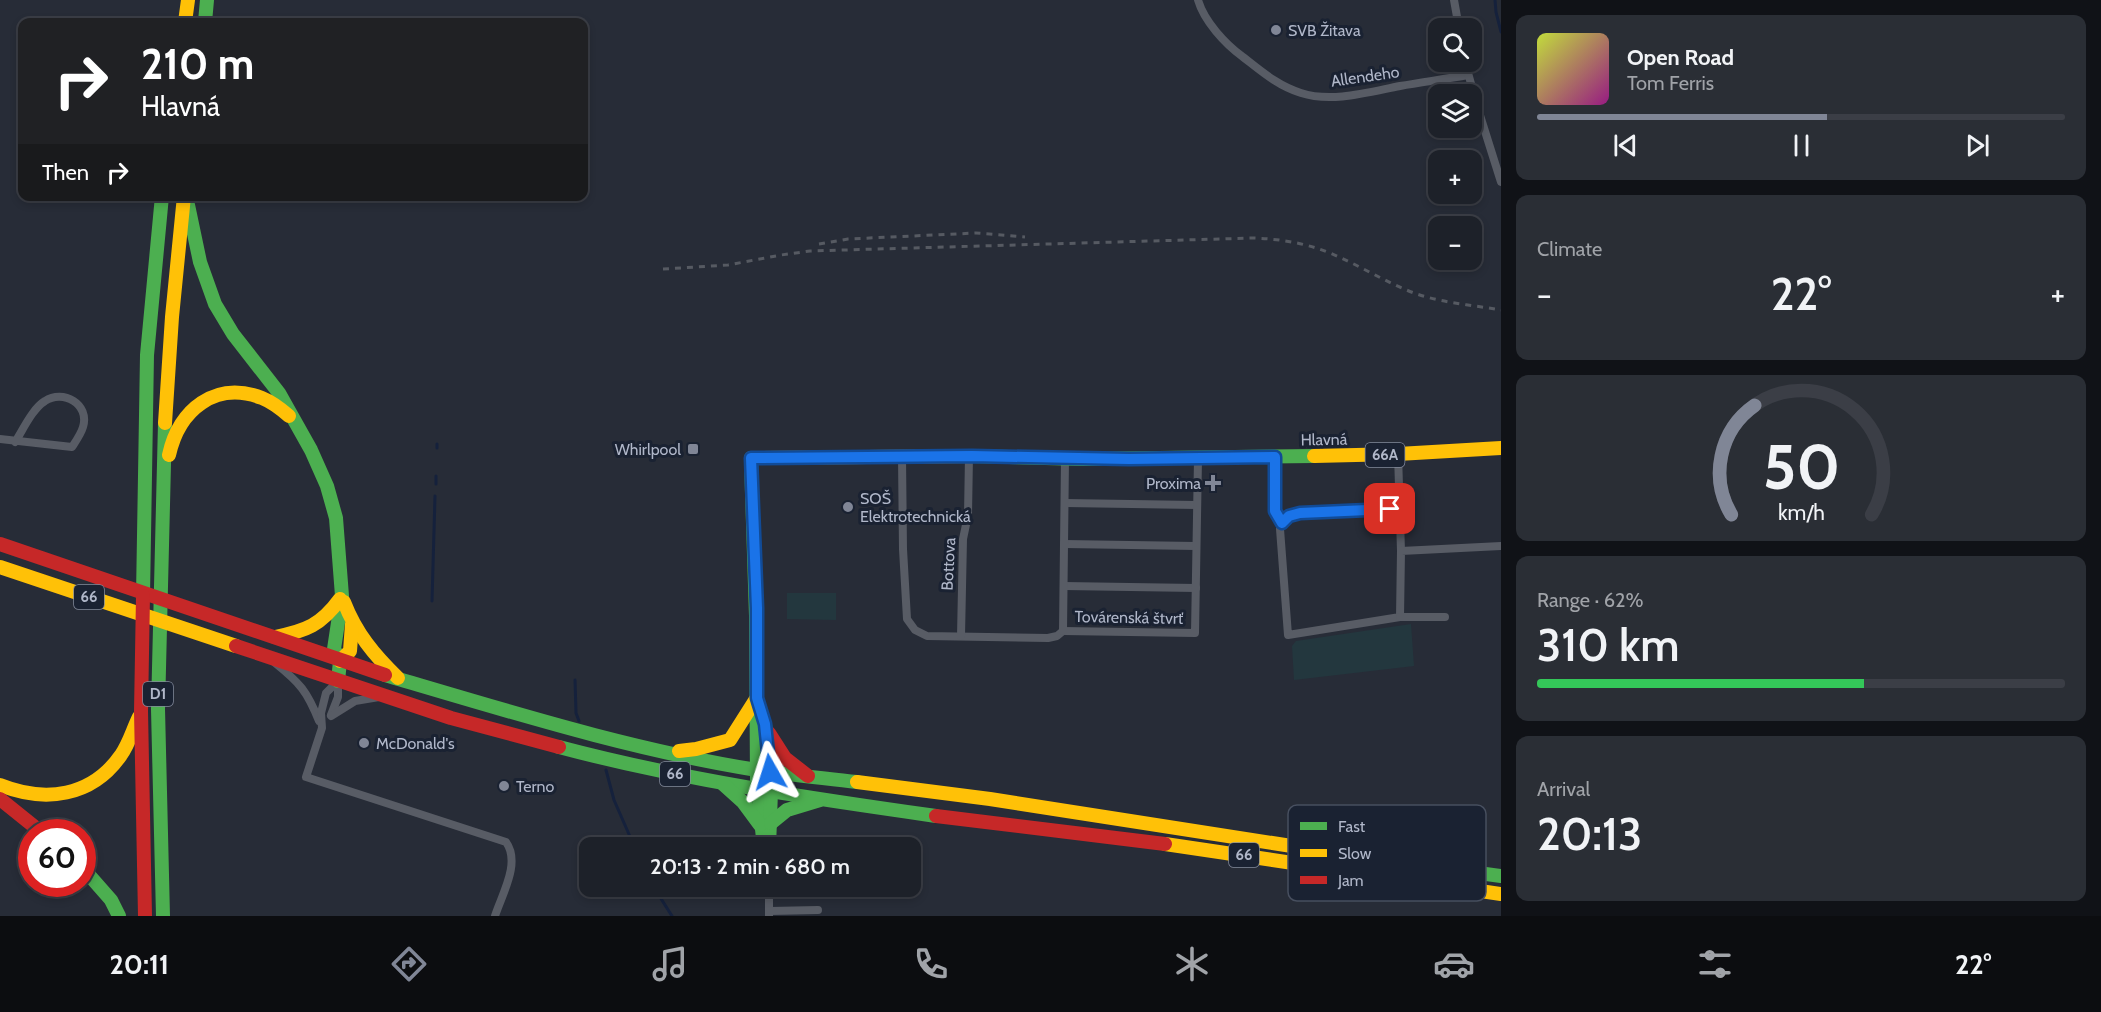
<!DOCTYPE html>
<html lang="en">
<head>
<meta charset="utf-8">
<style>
  :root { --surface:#1d2129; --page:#2a2e35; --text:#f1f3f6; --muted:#a0a3a8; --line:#3b3e46; --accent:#808696 }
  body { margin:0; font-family:Cabin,sans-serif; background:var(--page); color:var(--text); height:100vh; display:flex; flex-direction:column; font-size:22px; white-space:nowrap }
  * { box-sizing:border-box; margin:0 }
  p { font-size:20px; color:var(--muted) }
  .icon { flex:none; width:33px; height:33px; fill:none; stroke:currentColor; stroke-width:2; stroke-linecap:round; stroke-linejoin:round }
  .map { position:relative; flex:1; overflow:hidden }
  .side { display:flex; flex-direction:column; gap:15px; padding:15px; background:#101217; width:600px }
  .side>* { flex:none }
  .guide { position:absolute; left:18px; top:18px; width:570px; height:183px; border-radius:12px; box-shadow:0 3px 9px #0003,0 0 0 2px var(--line); background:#202124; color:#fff; overflow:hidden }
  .fabs { position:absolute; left:1428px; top:18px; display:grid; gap:12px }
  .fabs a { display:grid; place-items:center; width:54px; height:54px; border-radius:12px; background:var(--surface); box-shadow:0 3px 9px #0003,0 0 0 2px var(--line); font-size:30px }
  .speed { position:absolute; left:18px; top:819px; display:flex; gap:12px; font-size:30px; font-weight:700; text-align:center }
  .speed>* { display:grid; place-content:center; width:78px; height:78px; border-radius:50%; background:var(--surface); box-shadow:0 3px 9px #0003,0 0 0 2px var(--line); line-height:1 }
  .speed .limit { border:9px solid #d22; background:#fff; color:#111 }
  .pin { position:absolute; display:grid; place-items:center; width:51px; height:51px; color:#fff; margin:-26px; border-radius:12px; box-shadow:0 3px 9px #0006 }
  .me { position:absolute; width:66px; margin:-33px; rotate:354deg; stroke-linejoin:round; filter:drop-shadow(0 0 4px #0008) }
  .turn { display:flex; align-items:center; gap:21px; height:126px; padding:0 24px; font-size:27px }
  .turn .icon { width:78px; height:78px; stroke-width:2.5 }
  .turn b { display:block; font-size:42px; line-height:51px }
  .then { display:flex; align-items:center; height:57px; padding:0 24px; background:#0003; gap:12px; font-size:22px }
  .big { font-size:45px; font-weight:600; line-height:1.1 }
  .side .tile { flex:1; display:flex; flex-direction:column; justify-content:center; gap:9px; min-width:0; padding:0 21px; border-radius:12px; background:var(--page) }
  .side .dial { align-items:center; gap:0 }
  .dial svg { height:156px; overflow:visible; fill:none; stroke:var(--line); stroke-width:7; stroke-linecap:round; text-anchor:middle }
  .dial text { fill:var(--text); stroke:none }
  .song { display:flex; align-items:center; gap:18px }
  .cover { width:72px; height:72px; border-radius:9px; background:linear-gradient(135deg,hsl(70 70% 55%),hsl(310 70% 35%)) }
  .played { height:6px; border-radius:3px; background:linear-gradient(90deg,var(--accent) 55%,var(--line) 55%) }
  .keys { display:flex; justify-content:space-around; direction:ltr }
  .heat { display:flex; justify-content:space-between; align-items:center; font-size:33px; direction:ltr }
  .charge { height:9px; border-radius:4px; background:linear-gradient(90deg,#34c759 62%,var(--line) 0) }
  .trip { position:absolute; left:579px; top:837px; width:342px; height:60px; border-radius:12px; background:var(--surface); box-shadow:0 3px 9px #0003,0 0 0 2px var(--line); font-weight:600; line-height:60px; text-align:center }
  .tabs { display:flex; height:96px; justify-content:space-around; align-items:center; background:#0c0d10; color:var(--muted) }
  .tabs .icon { width:42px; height:42px }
  .tabs .on { color:var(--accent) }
  .tabs b { font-size:27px; color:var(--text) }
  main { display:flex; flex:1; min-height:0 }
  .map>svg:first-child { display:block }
  .green { fill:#23373e }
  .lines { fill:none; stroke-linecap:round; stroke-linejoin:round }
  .stream { stroke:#15213c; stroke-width:3 }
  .street { stroke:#585c65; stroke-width:8 }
  .fast { stroke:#4caf50; stroke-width:14 }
  .slow { stroke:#ffc107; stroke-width:14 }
  .jam { stroke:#c62828; stroke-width:14 }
  .rail { stroke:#565a62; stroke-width:3; stroke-dasharray:6 6; stroke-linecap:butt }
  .route-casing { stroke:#114b97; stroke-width:15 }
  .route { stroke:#1a73e8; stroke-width:10 }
  .poi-dot { fill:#808696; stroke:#1a2232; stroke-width:2 }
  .labels { text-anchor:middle; stroke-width:6; stroke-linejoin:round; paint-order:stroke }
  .shield { fill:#1a2232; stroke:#838a9c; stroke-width:1.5 }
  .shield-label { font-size:15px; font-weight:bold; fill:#b0b7c9 }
  .poi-label { font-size:16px; fill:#b0b7c9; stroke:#1a2232; text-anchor:start }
  .street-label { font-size:16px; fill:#b0b7c9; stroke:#1a2232 }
  .key { fill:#1a2232; stroke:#474f5f; stroke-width:1.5 }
  .key-label { font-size:16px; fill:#b0b7c9 }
</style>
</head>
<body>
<main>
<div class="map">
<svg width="1501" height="916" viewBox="0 0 1501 916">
  <rect width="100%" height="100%" fill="#272c37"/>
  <g class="green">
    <polygon points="787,593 836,593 836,620 787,619"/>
    <polygon points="1411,624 1414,666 1294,680 1292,646 1296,641"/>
  </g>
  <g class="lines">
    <g class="stream">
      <polyline points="1495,0 1496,12 1501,32"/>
      <polyline points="437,448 437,444"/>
      <polyline points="436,484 436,476"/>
      <polyline points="432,601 435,496"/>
      <polyline points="575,680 576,713 579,721"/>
      <polyline points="606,770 614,800 635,848"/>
      <polyline points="653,886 672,916"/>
    </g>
    <g class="street">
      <path d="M 1198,0 C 1204,21 1225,44 1243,57 C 1261,71 1278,86 1301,93 C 1332,103 1369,92 1400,86 C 1423,82 1446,79 1468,75"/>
      <polyline points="1454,0 1459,28"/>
      <polyline points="1465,62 1478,109 1501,182"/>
      <path d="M 0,439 L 72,447 C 76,441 81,434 83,427 C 90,404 63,389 45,401 C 32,409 23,430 15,442"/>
      <polyline points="1398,454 1401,551"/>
      <polyline points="902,457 903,549 907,619 915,630 927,636 1048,638 1057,636 1063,631"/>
      <polyline points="1275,457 1275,511 1282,523"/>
      <polyline points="1065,503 1197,505"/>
      <polyline points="1400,509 1300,513 1285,519 1280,529 1288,635 1400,617 1401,551 1501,546"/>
      <polyline points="1064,544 1196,546"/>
      <polyline points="1064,586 1196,588"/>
      <polyline points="1400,617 1445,617"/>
      <polyline points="1063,631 1195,633 1198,459"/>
      <polyline points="1063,631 1065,459"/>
      <polyline points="961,636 963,539 968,515 969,456"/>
      <path d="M 275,663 C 300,683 307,691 319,721"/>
      <path d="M 338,681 L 326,693 L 321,713 L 322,728 L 306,777 L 506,842 C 521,863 502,894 495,916"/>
      <polyline points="331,715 338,697 338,681"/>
      <polyline points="331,716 355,701 379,697"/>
      <polyline points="770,911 818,910"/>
      <polyline points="769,916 769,886"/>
    </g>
    <g class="fast">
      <polyline points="205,22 207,0"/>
      <polyline points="188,205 200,262 215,304 233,334 279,393 311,450 327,486 336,518 342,596 334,649 340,661 338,681"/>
      <polyline points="972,456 1083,459 1314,456"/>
      <polyline points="751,463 756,616 757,781 764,848"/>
      <polyline points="143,596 147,355 162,196"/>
      <path d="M 385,675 C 508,711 631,750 757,770 C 790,775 824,778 857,782"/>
      <polyline points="765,724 771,791 769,848"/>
      <path d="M 559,747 C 683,780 809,798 936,816"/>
      <polyline points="723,784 743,802 760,825"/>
      <polyline points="771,823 787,810 820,800"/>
      <polyline points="1362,857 1501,876"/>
      <polyline points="82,867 111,900 119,916"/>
      <polyline points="163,916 158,709 165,423"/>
    </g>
    <g class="slow">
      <polyline points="185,22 188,0"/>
      <polyline points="165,423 172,317 184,196"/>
      <path d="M 169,455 C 179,410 215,380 262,398 C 272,402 281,409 289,416"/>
      <polyline points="1314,456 1398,454 1501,448"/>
      <polyline points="751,463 751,458 972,456"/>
      <polyline points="0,567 236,646"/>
      <path d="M 344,602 C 356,633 374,655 398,678"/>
      <path d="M 275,637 C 306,631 321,625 340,599"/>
      <polyline points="340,661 350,651 352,624"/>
      <polyline points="679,751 696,749 730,740 756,699"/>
      <polyline points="857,782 990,799 1362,857"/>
      <path d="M 0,785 C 45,803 92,797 121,755 C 129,744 133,729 139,717"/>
      <polyline points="1165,844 1501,894"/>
    </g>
    <g class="jam">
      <polyline points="0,544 385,675"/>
      <polyline points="143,596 141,711 145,916"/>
      <polyline points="236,646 451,718 559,747"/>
      <polyline points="769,733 785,758 808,776"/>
      <polyline points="0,799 41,832"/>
      <polyline points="936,816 1165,844"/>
    </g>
    <g class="rail">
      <polyline points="819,244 848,239 976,233 1025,237"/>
      <path d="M 663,269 L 728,265 L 781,255 L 810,251 L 1253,238 C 1280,239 1305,243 1330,253 C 1359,265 1385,282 1414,293 C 1442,303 1472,305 1501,310"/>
    </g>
  </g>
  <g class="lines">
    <defs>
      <polyline id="route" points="770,772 765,724 757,698 757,608 751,458 972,456 1129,459 1275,457 1275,511 1282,523 1289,516 1300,513 1390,509"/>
    </defs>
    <use href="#route" class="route-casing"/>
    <use href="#route" class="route"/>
  </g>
  <g class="poi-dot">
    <circle cx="1276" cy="30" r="6"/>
    <rect x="687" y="443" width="12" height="12" rx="3"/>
    <path d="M1210 474h6v6h6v6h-6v6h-6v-6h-6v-6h6z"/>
    <circle cx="848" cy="507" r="6"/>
    <circle cx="364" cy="743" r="6"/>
    <circle cx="504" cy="786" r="6"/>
  </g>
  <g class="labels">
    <g class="shield">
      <rect x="1365.5" y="443" width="39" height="24" rx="4.5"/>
      <rect x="74" y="585" width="30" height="24" rx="4.5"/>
      <rect x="143" y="682" width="30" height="24" rx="4.5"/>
      <rect x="660" y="762" width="30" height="24" rx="4.5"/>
      <rect x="1229" y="843" width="30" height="24" rx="4.5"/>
    </g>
    <g class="shield-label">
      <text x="1385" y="460">66A</text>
      <text x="89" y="602">66</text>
      <text x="158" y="699">D1</text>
      <text x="675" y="779">66</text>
      <text x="1244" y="860">66</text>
    </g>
    <g class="poi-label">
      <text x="1288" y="36">SVB Žitava</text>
      <text x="681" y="455" text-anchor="end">Whirlpool</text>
      <text x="1201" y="489" text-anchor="end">Proxima</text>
      <text x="860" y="504">SOŠ<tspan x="860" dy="18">Elektrotechnická</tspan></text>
      <text x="376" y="749">McDonald's</text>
      <text x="516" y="792">Terno</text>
    </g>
    <g class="street-label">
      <text transform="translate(1365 76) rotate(-8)" y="6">Allendeho</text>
      <text transform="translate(1324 439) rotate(-1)" y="6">Hlavná</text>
      <text transform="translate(948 564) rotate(-87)" y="6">Bottova</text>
      <text transform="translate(1129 617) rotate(1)" y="6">Továrenská štvrť</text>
    </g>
  </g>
  <rect x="1288" y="805" width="198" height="96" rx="9" class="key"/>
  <rect x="1300" y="822" width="27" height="8" fill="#4caf50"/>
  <rect x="1300" y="849" width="27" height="8" fill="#ffc107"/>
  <rect x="1300" y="876" width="27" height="8" fill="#c62828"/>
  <g class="key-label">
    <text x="1338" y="832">Fast</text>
    <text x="1338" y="859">Slow</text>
    <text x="1338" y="886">Jam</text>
  </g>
</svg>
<div class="fabs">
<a><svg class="icon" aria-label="search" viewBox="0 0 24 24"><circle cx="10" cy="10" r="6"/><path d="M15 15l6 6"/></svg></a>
<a><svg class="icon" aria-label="layers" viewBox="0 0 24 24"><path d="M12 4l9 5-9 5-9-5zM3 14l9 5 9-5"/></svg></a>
<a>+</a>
<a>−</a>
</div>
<div class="speed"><div class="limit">60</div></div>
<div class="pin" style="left:1390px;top:509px;background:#d93025"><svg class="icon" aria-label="arrive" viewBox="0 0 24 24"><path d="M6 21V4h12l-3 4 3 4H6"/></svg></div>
<svg class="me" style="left:770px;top:772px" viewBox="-20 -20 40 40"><path d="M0-17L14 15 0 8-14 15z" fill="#1a73e8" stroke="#fff" stroke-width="4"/></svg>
<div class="trip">20:13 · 2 min · 680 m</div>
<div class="guide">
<div class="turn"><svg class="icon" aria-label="right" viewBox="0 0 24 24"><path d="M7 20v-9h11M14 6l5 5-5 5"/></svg><div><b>210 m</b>Hlavná</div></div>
<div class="then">Then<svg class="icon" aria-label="right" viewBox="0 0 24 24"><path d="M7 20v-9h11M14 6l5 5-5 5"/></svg></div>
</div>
</div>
<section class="side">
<div class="tile">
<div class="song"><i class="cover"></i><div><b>Open Road</b><p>Tom Ferris</p></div></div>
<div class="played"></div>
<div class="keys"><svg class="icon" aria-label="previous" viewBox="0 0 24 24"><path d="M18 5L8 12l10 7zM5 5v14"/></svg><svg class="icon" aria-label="pause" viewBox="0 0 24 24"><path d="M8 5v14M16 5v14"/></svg><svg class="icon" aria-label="next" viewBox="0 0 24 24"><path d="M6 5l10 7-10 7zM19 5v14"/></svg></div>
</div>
<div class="tile"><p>Climate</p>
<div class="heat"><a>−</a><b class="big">22°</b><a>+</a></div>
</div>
<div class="tile dial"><svg viewBox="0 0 100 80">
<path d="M14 69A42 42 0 1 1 86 69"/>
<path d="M14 69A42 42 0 0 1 26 13" stroke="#808696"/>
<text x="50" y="56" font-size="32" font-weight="700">50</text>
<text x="50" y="72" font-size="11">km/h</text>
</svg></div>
<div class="tile"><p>Range · 62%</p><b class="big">310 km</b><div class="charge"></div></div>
<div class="tile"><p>Arrival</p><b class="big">20:13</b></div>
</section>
</main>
<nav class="tabs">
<b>20:11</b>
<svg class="icon on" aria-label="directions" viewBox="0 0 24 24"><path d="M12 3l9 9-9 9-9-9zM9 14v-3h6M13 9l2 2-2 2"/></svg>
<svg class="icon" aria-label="music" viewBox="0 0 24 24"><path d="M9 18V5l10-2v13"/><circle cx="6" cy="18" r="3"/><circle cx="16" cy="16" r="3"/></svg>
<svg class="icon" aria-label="phone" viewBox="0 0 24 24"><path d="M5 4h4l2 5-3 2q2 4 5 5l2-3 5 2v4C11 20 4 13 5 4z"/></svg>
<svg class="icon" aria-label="climate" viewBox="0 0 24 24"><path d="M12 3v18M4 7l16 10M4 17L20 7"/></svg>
<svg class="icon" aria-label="car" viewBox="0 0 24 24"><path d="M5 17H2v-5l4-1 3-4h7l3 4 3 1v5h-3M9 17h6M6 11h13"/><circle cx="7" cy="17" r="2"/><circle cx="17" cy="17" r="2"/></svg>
<svg class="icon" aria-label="filters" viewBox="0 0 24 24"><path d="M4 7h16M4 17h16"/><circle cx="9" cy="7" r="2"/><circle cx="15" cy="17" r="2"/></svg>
<b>22°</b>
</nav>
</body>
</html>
